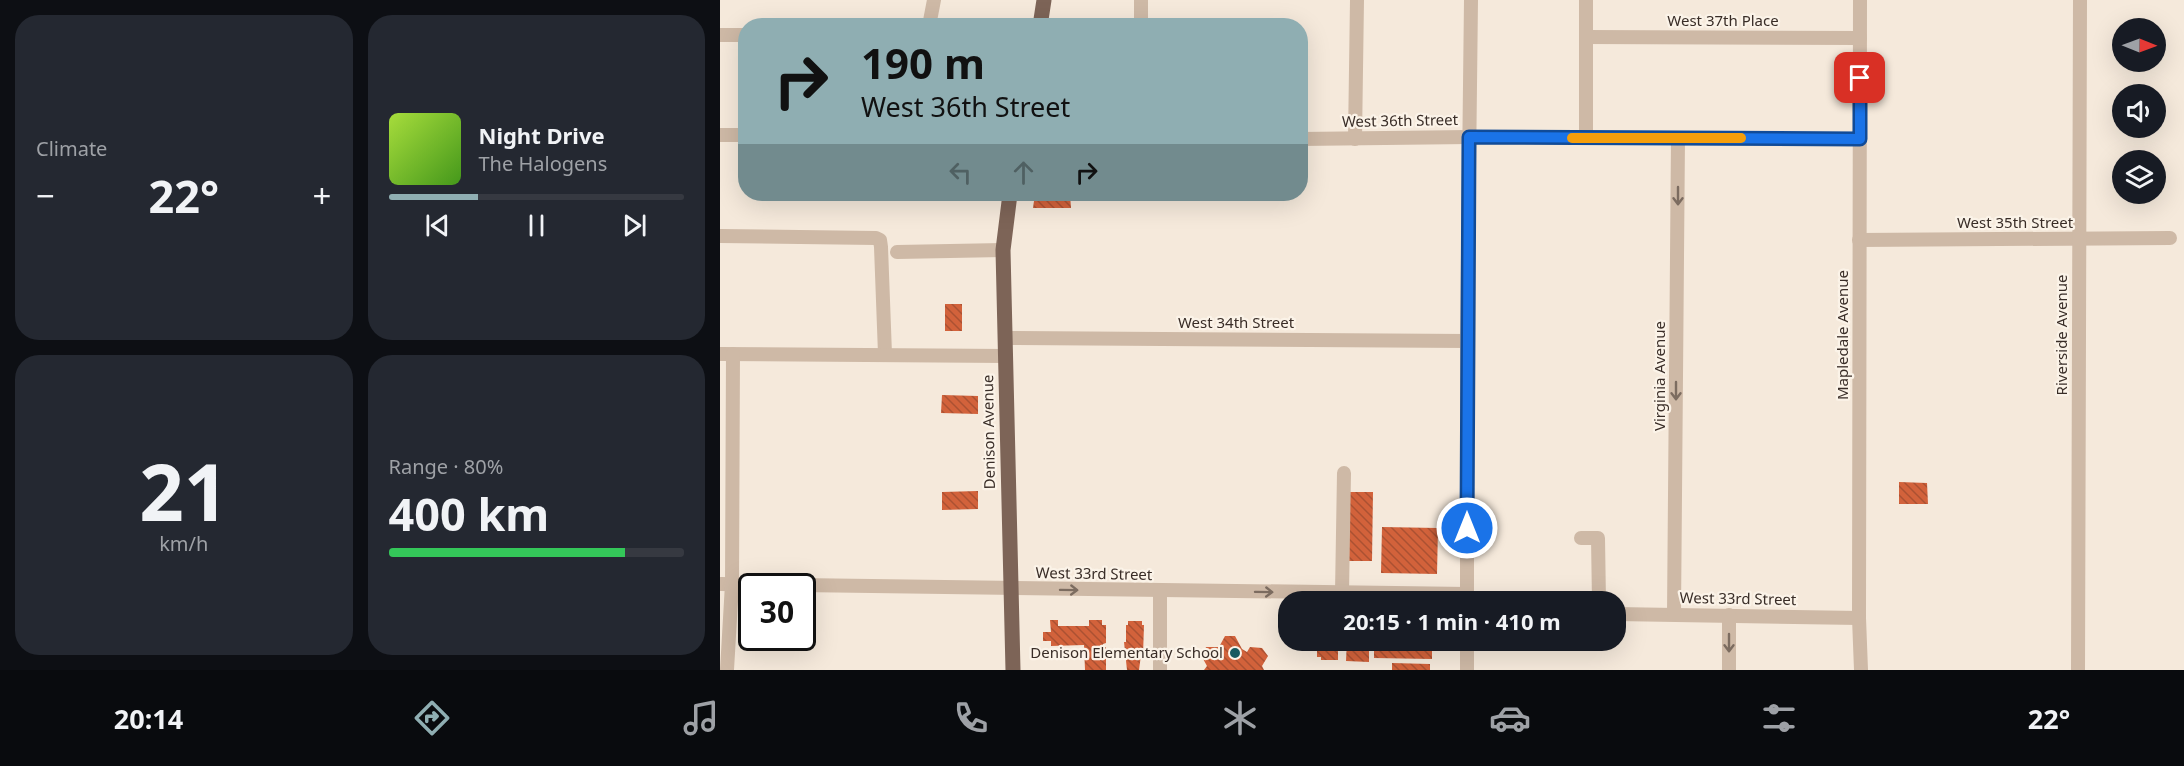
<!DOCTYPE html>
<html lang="en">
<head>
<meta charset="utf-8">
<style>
  :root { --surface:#171b24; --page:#242831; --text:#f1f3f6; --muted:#9ea1a6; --line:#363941; --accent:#8faeb2 }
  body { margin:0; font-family:"Noto Sans",sans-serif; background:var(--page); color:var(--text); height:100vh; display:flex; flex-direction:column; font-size:22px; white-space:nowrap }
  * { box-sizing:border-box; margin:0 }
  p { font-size:20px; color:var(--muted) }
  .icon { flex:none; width:33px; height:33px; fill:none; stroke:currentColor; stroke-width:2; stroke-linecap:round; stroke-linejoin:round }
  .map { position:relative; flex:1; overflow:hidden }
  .details { display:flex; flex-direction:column; gap:15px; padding:15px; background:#0d0f14; width:720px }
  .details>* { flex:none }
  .hud { position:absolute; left:18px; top:18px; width:570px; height:183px; border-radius:24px; box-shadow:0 6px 24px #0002; background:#8faeb2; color:#111; overflow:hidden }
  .needle { width:39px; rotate:91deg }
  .buttons { position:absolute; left:1392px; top:18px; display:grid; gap:12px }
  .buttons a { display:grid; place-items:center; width:54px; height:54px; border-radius:50%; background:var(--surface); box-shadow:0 6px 24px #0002; font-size:30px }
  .speed { position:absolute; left:18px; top:573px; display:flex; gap:12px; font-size:30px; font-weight:700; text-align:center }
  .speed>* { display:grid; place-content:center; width:78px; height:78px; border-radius:50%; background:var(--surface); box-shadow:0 6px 24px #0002; line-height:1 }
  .speed .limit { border:3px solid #111; border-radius:9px; background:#fff; color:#111 }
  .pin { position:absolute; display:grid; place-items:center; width:51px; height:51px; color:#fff; margin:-26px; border-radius:12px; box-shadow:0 3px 9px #0006 }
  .me { position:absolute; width:66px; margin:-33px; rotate:0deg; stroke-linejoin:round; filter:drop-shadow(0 0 4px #0008) }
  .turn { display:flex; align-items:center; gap:21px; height:126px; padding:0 24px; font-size:27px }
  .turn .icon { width:78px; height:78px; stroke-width:2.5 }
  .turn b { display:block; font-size:42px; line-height:51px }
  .lanes { display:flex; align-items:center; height:57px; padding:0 24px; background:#0003; justify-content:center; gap:30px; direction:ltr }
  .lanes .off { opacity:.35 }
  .big { font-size:45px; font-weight:700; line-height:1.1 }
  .details .card { flex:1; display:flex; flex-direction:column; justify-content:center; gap:9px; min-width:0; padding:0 21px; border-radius:24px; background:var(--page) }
  .details .dial { align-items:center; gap:0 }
  .dial b { font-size:78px; line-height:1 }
  .song { display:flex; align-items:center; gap:18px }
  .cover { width:72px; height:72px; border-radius:9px; background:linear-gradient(135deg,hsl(80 70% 55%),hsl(100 70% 35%)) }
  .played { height:6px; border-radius:3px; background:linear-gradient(90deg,var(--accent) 30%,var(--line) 30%) }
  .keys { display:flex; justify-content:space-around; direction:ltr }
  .heat { display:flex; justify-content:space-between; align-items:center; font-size:33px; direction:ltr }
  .charge { height:9px; border-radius:4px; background:linear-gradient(90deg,#34c759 80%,var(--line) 0) }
  .details .tiles { flex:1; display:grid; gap:15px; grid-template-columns:repeat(2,1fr) }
  .trip { position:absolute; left:558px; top:591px; width:348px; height:60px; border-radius:24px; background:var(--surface); box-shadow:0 6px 24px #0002; font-weight:700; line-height:60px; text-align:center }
  .menu { display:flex; height:96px; justify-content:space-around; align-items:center; background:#090b0e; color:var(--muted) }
  .menu .icon { width:42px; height:42px }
  .menu .selected { color:var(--accent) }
  .menu b { font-size:27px; color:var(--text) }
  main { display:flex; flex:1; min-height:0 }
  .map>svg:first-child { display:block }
  .building { fill:url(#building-back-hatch) }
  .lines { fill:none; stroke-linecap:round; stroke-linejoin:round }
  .minor { stroke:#ceb9a6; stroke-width:14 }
  .major { stroke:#7d6457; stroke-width:15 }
  .oneway { stroke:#7c6c60 }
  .route-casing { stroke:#114b97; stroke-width:15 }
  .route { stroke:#1a73e8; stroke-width:10 }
  .slow { stroke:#f59e0b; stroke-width:10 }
  .poi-dot { fill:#185a60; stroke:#fbf3e8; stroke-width:2 }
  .labels { text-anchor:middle; stroke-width:4.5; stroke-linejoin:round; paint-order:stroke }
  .street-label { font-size:15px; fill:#392d27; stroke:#fbf3e8 }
  .poi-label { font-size:15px; fill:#392d27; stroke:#fbf3e8; text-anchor:end }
</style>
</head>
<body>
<main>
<section class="details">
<div class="tiles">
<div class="card"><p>Climate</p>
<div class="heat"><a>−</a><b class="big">22°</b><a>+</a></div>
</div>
<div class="card">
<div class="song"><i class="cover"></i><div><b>Night Drive</b><p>The Halogens</p></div></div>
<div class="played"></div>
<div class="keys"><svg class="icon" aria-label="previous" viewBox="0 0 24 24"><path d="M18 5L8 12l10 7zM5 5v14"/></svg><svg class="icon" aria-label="pause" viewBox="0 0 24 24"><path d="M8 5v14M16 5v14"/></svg><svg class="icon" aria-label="next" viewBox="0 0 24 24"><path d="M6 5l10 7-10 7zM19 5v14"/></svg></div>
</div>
<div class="card dial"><b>21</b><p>km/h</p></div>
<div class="card"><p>Range · 80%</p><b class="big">400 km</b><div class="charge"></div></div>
</div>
</section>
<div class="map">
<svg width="1464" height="670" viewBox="0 0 1464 670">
  <defs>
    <pattern id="building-back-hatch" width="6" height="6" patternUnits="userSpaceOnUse" patternTransform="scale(1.5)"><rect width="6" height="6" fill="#d2623b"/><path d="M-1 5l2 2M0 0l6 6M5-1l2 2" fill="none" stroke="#ab5132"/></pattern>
  </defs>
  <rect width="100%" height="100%" fill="#f5e9db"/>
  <g class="building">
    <polygon points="315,194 350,194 351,208 313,208"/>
    <rect x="225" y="304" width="17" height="27"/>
    <polygon points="222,395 258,396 258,414 221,413"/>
    <polygon points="1179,482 1207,483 1208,504 1179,504"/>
    <polygon points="258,491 258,509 222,510 222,492"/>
    <polygon points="626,492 653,492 652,561 625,561"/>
    <polygon points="662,527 718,528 717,574 661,573"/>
    <polygon points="330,620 338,620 338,626 369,626 369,620 382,620 382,625 386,625 386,643 383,644 383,647 386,647 386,670 365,670 364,645 331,646 331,641 323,641 323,632 331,632"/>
    <polygon points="408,621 422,621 422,625 424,625 423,655 421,655 419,670 407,670 404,642 406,642 406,625 408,625"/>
    <polygon points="505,636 515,636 522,649 527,652 530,647 542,648 548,656 542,666 544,670 484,670 487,666 482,657 486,647 499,647"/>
    <polygon points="597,640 618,640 618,660 601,660 601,657 597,657"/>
    <polygon points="627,640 649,640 649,662 626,661"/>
    <polygon points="654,640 678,640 678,646 686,646 686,640 712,640 712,659 654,658"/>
    <polygon points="672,663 710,664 710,670 672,670"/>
  </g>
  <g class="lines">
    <g class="minor">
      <polyline points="1140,0 1139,618 1141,670"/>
      <polyline points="209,26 214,0"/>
      <polyline points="421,26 421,0"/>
      <polyline points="0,35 26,35"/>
      <polyline points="866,37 1140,38"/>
      <polyline points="0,135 26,135"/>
      <polyline points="866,138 866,0"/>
      <polyline points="580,139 749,137 1140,139"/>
      <polyline points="635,139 637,0"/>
      <polyline points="0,236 156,238 160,240 161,247 165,354"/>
      <polyline points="1139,240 1450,238"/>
      <polyline points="177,252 283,250"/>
      <polyline points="285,338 747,341"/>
      <polyline points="0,354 286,356"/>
      <polyline points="861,538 878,538 879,602"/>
      <polyline points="0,584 747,594"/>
      <polyline points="440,591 440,670"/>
      <polyline points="622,593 624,473"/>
      <polyline points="747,602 747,341 751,0"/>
      <polyline points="896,614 1139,618"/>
      <polyline points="954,614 958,138"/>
      <polyline points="7,670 12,584 13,354"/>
      <polyline points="747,670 747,640"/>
      <polyline points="1009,670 1009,615"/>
      <polyline points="1358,670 1360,0"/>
    </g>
    <g class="major">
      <polyline points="320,26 324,0"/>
      <polyline points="290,194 283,250 293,670"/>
    </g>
  </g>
  <defs><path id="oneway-shaft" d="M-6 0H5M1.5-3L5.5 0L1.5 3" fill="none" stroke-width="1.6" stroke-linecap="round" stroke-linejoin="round" transform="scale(1.5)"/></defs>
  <g class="oneway">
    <use href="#oneway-shaft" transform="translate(958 196) rotate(90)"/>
    <use href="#oneway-shaft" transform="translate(956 391) rotate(90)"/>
    <use href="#oneway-shaft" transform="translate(349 590) rotate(1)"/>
    <use href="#oneway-shaft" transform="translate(544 592) rotate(1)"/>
    <use href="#oneway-shaft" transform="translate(1009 643) rotate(90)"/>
  </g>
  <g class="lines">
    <defs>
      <polyline id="route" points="747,528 749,137 1140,139 1140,78"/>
    </defs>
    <use href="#route" class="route-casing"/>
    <use href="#route" class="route"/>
    <polyline class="slow" points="852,138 1021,138"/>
  </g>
  <circle class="poi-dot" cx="515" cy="653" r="6"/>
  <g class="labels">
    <g class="street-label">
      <text x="1003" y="26">West 37th Place</text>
      <text transform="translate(680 121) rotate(-1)" y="5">West 36th Street</text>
      <text x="1295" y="228">West 35th Street</text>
      <text x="516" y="328">West 34th Street</text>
      <text transform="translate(1123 335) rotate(-90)" y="5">Mapledale Avenue</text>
      <text transform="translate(1342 335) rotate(-90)" y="5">Riverside Avenue</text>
      <text transform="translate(940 376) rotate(-90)" y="5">Virginia Avenue</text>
      <text transform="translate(269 432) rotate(-91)" y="5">Denison Avenue</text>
      <text transform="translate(374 574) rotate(1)" y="5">West 33rd Street</text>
      <text transform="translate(1018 599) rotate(1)" y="5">West 33rd Street</text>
    </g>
    <g class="poi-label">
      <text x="503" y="658">Denison Elementary School</text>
    </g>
  </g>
</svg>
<div class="buttons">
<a><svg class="needle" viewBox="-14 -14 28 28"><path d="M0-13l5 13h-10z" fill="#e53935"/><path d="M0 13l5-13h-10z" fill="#9ea1a6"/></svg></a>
<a><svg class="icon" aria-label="sound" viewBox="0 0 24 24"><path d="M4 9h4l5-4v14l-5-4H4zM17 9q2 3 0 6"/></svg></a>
<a><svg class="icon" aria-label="layers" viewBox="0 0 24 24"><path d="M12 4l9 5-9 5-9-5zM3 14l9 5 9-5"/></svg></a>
</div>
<div class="speed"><div class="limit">30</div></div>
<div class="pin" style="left:1140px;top:78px;background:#d93025"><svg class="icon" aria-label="arrive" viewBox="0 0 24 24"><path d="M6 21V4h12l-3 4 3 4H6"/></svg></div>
<svg class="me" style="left:747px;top:528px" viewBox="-20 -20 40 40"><circle r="17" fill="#1a73e8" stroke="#fff" stroke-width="3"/><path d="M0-11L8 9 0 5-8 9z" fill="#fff"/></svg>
<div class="trip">20:15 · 1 min · 410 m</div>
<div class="hud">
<div class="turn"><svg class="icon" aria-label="right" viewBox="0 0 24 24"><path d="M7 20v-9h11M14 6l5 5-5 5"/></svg><div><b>190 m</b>West 36th Street</div></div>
<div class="lanes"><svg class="icon off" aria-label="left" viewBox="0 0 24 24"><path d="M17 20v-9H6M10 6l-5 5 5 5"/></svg><svg class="icon off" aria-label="ahead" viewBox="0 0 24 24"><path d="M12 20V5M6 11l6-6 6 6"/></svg><svg class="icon" aria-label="right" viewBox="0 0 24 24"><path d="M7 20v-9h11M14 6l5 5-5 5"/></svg></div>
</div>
</div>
</main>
<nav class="menu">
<b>20:14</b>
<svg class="icon selected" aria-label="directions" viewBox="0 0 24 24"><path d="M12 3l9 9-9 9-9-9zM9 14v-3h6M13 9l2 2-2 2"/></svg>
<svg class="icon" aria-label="music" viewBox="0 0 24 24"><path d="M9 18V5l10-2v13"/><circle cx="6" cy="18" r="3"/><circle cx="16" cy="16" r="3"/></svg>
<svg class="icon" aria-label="phone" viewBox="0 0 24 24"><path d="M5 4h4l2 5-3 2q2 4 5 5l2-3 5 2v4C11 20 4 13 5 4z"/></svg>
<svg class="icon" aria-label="climate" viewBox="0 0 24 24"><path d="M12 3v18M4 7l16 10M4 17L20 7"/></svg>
<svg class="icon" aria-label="car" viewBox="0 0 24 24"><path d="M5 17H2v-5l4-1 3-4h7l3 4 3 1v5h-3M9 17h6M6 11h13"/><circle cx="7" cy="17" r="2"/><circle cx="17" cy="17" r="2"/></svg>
<svg class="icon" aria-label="filters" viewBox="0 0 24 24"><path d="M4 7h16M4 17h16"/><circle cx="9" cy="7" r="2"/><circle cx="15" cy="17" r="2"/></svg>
<b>22°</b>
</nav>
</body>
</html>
